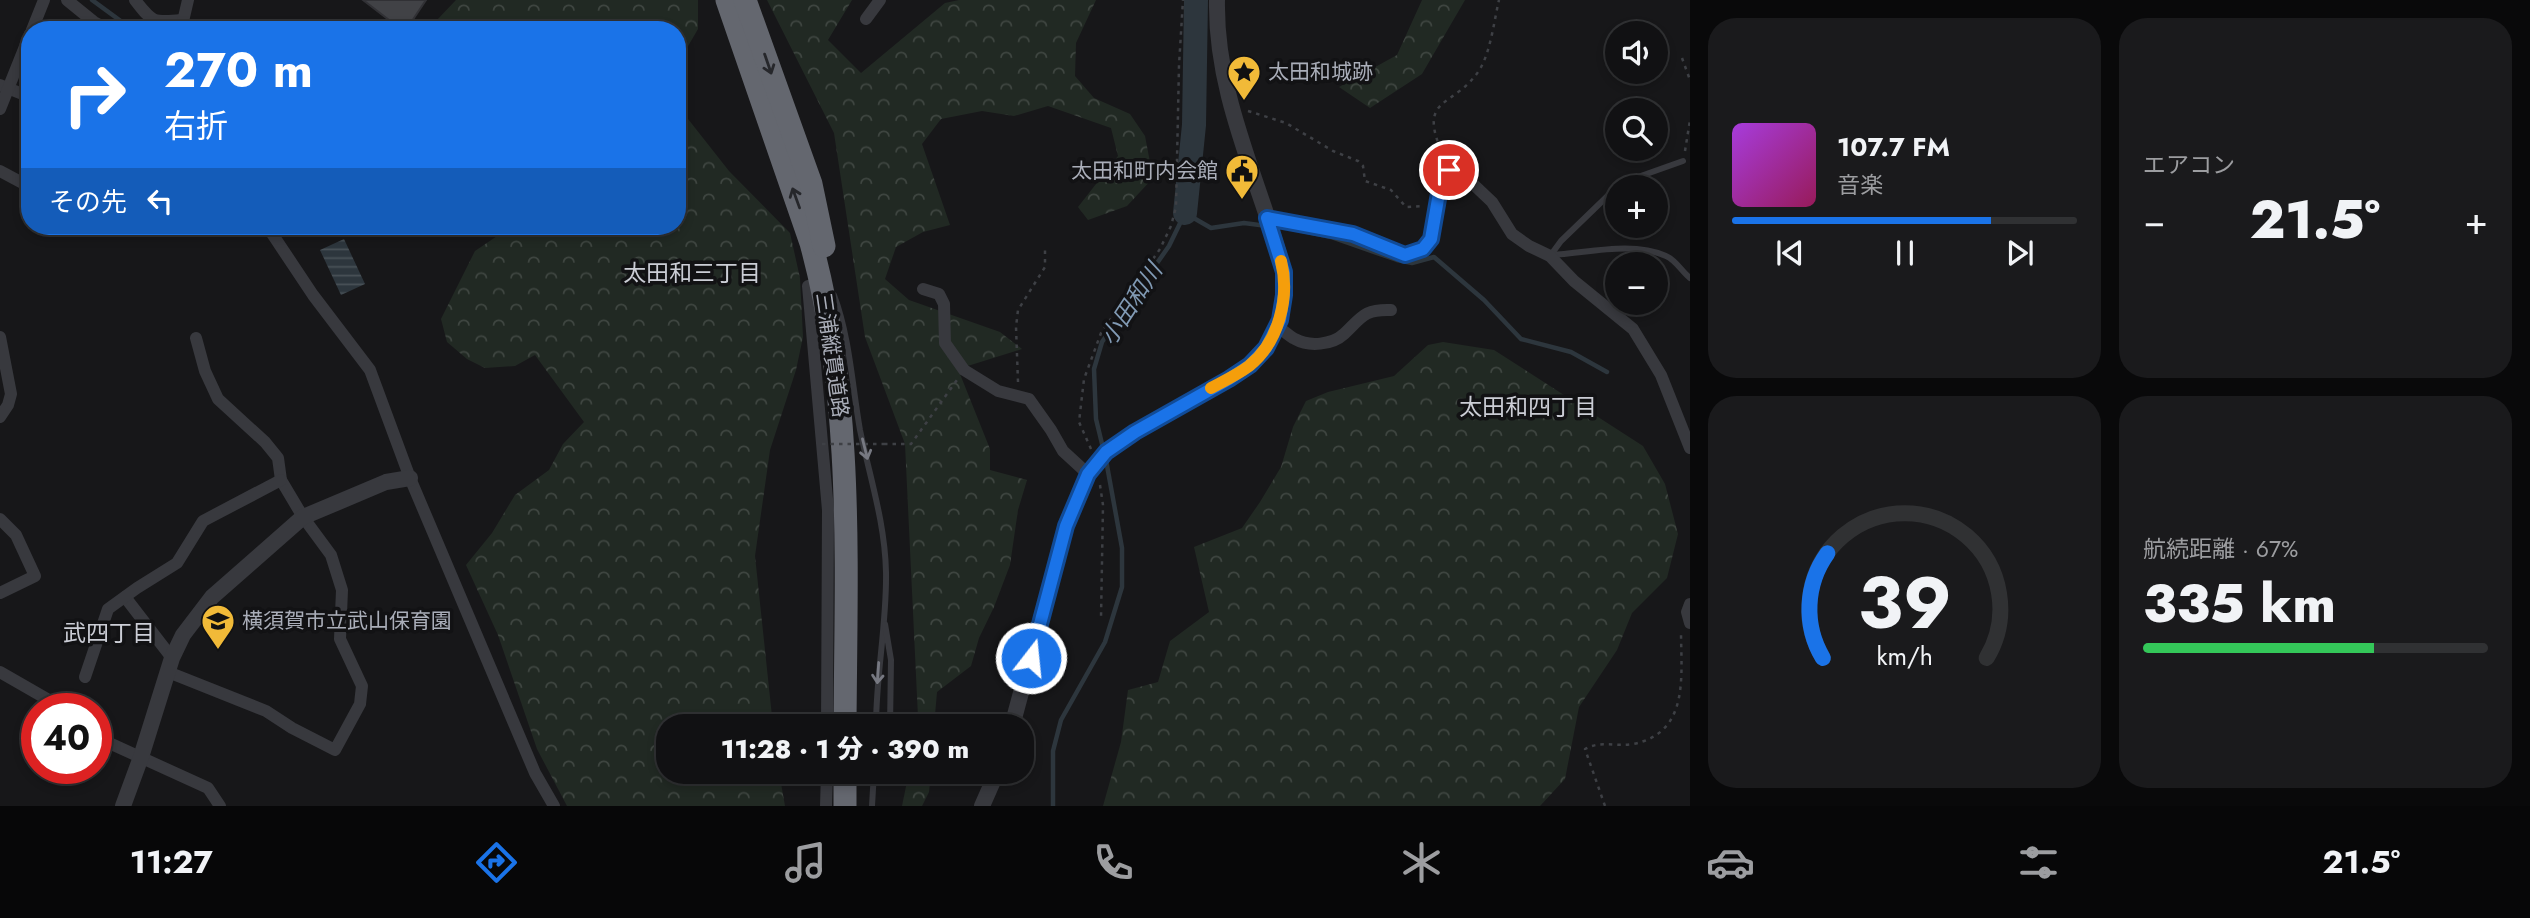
<!DOCTYPE html>
<html lang="ja">
<head>
<meta charset="utf-8">
<style>
  :root { --surface:#111113; --page:#1a1a1c; --text:#f1f3f6; --muted:#9c9da0; --line:#303133; --accent:#1a73e8 }
  body { margin:0; font-family:Jost,"Noto Sans JP",sans-serif; background:var(--page); color:var(--text); height:100vh; display:flex; flex-direction:column; font-size:26px; white-space:nowrap }
  * { box-sizing:border-box; margin:0 }
  p { font-size:23px; color:var(--muted) }
  .icon { flex:none; width:38px; height:38px; fill:none; stroke:currentColor; stroke-width:2; stroke-linecap:round; stroke-linejoin:round }
  .map { position:relative; flex:1; overflow:hidden }
  .drawer { display:flex; flex-direction:column; gap:18px; padding:18px; background:#09090a; width:840px }
  .drawer>* { flex:none }
  .top-card { position:absolute; left:21px; top:21px; width:665px; height:214px; border-radius:28px; box-shadow:0 4px 10px #0003,0 0 0 2px var(--line); background:#1a73e8; color:#fff; overflow:hidden }
  .controls { position:absolute; left:1605px; top:21px; display:grid; gap:14px }
  .controls a { display:grid; place-items:center; width:63px; height:63px; border-radius:50%; background:var(--surface); box-shadow:0 4px 10px #0003,0 0 0 2px var(--line); font-size:35px }
  .speed { position:absolute; left:21px; top:693px; display:flex; gap:14px; font-size:35px; font-weight:700; text-align:center }
  .speed>* { display:grid; place-content:center; width:91px; height:91px; border-radius:50%; background:var(--surface); box-shadow:0 4px 10px #0003,0 0 0 2px var(--line); line-height:1 }
  .speed .limit { border:10px solid #d22; background:#fff; color:#111 }
  .pin { position:absolute; display:grid; place-items:center; width:60px; height:60px; color:#fff; margin:-30px; border:4px solid #fff; border-radius:50%; box-shadow:0 2px 7px #0007 }
  .me { position:absolute; width:77px; margin:-38px; rotate:16deg; stroke-linejoin:round; filter:drop-shadow(0 0 5px #0008) }
  .turn { display:flex; align-items:center; gap:24px; height:147px; padding:0 28px; font-size:32px }
  .turn .icon { width:91px; height:91px; stroke-width:2.5 }
  .turn b { display:block; font-size:49px; line-height:60px }
  .then { display:flex; align-items:center; height:66px; padding:0 28px; background:#0003; gap:14px; font-size:26px }
  .big { font-size:52px; font-weight:800; line-height:1.1 }
  .drawer .card { flex:1; display:flex; flex-direction:column; justify-content:center; gap:10px; min-width:0; padding:0 24px; border-radius:28px; background:var(--page) }
  .drawer .dial { align-items:center; gap:0 }
  .dial svg { height:182px; overflow:visible; fill:none; stroke:var(--line); stroke-width:7; stroke-linecap:round; text-anchor:middle }
  .dial text { fill:var(--text); stroke:none }
  .song { display:flex; align-items:center; gap:21px }
  .cover { width:84px; height:84px; border-radius:10px; background:linear-gradient(135deg,hsl(280 70% 55%),hsl(330 70% 35%)) }
  .played { height:7px; border-radius:4px; background:linear-gradient(90deg,var(--accent) 75%,var(--line) 75%) }
  .keys { display:flex; justify-content:space-around; direction:ltr }
  .heat { display:flex; justify-content:space-between; align-items:center; font-size:38px; direction:ltr }
  .charge { height:10px; border-radius:5px; background:linear-gradient(90deg,#34c759 67%,var(--line) 0) }
  .drawer .tiles { flex:1; display:grid; gap:18px; grid-template-columns:repeat(2,1fr) }
  .trip { position:absolute; left:656px; top:714px; width:378px; height:70px; border-radius:28px; background:var(--surface); box-shadow:0 4px 10px #0003,0 0 0 2px var(--line); font-weight:800; line-height:70px; text-align:center }
  .tab-bar { display:flex; height:112px; justify-content:space-around; align-items:center; background:#070708; color:var(--muted) }
  .tab-bar .icon { width:49px; height:49px }
  .tab-bar .on { color:var(--accent) }
  .tab-bar b { font-size:32px; color:var(--text) }
  main { display:flex; flex:1; min-height:0 }
  .map>svg:first-child { display:block }
  .forest { fill:url(#forest-crowns) }
  .water { fill:url(#water-rules) }
  .lines { fill:none; stroke-linecap:round; stroke-linejoin:round }
  .stream { stroke:#2d363d; stroke-width:4.5 }
  .river { stroke:#2d363d; stroke-width:24 }
  .building { fill:#414246; stroke:#313135; stroke-width:2 }
  .path { stroke:#3e4045; stroke-width:2.5; stroke-dasharray:3.5 5; stroke-linecap:butt }
  .service { stroke:#38393e; stroke-width:6 }
  .minor { stroke:#38393e; stroke-width:12 }
  .tertiary { stroke:#38393e; stroke-width:16 }
  .motorway { stroke:#64676f; stroke-width:23 }
  .path-bridge { stroke:#3e4045; stroke-width:2.5; stroke-dasharray:3.5 5; stroke-linecap:butt }
  .oneway { stroke:#26272b }
  .oneway2 { stroke:#777982 }
  .route-casing { stroke:#114b97; stroke-width:18 }
  .route { stroke:#1a73e8; stroke-width:12 }
  .slow { stroke:#f59e0b; stroke-width:12 }
  .labels { text-anchor:middle; stroke-width:7; stroke-linejoin:round; paint-order:stroke }
  .poi-label { font-size:21px; fill:#aaaeb9; stroke:#121214; text-anchor:start }
  .street-label { font-size:21px; fill:#aaaeb9; stroke:#121214 }
  .neighbourhood-label { font-size:23px; fill:#cbcdd5; stroke:#121214 }
  .water-label { font-size:23px; font-style:italic; fill:#819ab4; stroke:#121214 }
</style>
</head>
<body>
<main>
<div class="map">
<svg width="1690" height="806" viewBox="0 0 1690 806">
  <defs>
    <pattern id="forest-crowns" width="20" height="18" patternUnits="userSpaceOnUse" patternTransform="scale(1.75)"><rect width="20" height="18" fill="#212923"/><path d="M2 6a3 3 0 1 1 6 0M12 15a3 3 0 1 1 6 0" fill="none" stroke="#3f4641"/></pattern>
    <pattern id="water-rules" width="6" height="5" patternUnits="userSpaceOnUse" patternTransform="scale(1.75)"><rect width="6" height="5" fill="#2d363d"/><path d="M0 2.5h6" fill="none" stroke="#495157"/></pattern>
  </defs>
  <rect width="100%" height="100%" fill="#171719"/>
  <g class="forest">
    <polygon points="456,0 698,0 698,29 677,65 677,30 438,30 437,20"/>
    <polygon points="767,0 852,0 828,40 861,73 945,3 959,0 1096,0 1076,43 1075,76 1094,98 1130,114 1145,136 1153,178 1127,206 1088,220 1078,207 1118,156 1111,128 1048,106 1014,116 982,111 941,119 922,144 950,225 923,232 896,247 885,279 909,300 1000,332 1022,349 958,369 990,449 990,470 1027,480 1018,510 1010,565 994,607 979,638 971,666 937,692 934,726 916,726 918,717 905,444 865,337 834,133"/>
    <polygon points="1422,0 1465,0 1422,74 1370,108 1339,87 1397,55"/>
    <polygon points="677,105 729,171 790,233 800,278 803,337 796,370 770,450 755,556 773,726 668,726 668,772 779,772 785,806 567,806 537,749 498,635 466,565 492,533 515,495 549,470 563,444 584,422 535,355 515,366 485,368 467,359 447,342 441,319 475,251 512,226 677,226"/>
    <polygon points="1443,342 1494,350 1643,446 1665,484 1678,534 1667,578 1632,613 1617,650 1579,707 1565,779 1540,806 1103,806 1121,742 1128,690 1158,682 1170,641 1209,612 1194,547 1242,528 1260,502 1281,467 1293,427 1306,401 1328,392 1394,376 1428,345"/>
    <polygon points="909,772 931,772 929,792 922,806 902,806"/>
  </g>
  <polygon class="water" points="344,239 365,284 341,295 320,250"/>
  <g class="lines">
    <g class="stream">
      <polyline points="92,0 133,30"/>
      <polyline points="1303,231 1331,237 1397,260 1412,263 1434,257 1484,300 1521,339 1571,352 1607,372"/>
      <polyline points="1103,448 1096,419 1094,369 1102,342 1169,246 1185,213 1211,228 1244,223 1267,226"/>
      <polyline points="1053,806 1053,751 1061,720 1105,642 1122,587 1122,548 1106,460"/>
    </g>
    <polyline class="river" points="1185,213 1194,125 1196,0"/>
  </g>
  <polygon class="building" points="363,0 426,0 406,30 402,30"/>
  <g class="lines">
    <g class="path">
      <polyline points="1682,58 1690,80"/>
      <polyline points="1248,111 1286,123 1333,151 1358,161 1363,166 1365,181 1391,190 1406,207 1423,206"/>
      <polyline points="1685,151 1690,120"/>
      <path d="M 1444,157 C 1415,94 1454,110 1480,69 C 1491,50 1494,21 1499,0"/>
      <polyline points="1018,382 1016,327 1018,310 1045,267 1045,246"/>
      <polyline points="884,444 911,444 957,380"/>
      <polyline points="1091,449 1079,422 1084,379 1101,333 1160,249 1171,226 1176,207 1179,65 1183,0"/>
      <polyline points="1100,485 1103,505 1101,618"/>
      <path d="M 1605,806 L 1585,749 C 1601,740 1616,747 1633,744 C 1690,733 1681,676 1681,631"/>
    </g>
    <g class="service">
      <path d="M 1552,255 C 1588,253 1632,241 1666,256 C 1676,260 1682,272 1690,278"/>
      <polyline points="1550,256 1561,241 1621,183 1683,161"/>
      <path d="M 834,295 C 850,338 852,385 860,430 C 870,478 885,523 886,572 C 887,623 876,675 876,726"/>
      <polyline points="885,624 891,660 890,726"/>
      <polyline points="872,806 874,772"/>
    </g>
    <g class="minor">
      <polyline points="67,0 94,22 109,30"/>
      <path d="M 135,0 C 152,22 153,23 181,20"/>
      <polyline points="866,19 880,0"/>
      <polyline points="32,30 44,0"/>
      <polyline points="181,30 188,0"/>
      <polyline points="0,85 30,97"/>
      <polyline points="0,109 30,34"/>
      <polyline points="0,171 30,187"/>
      <polyline points="1267,218 1353,234 1405,255 1423,249 1431,239 1442,176 1449,170 1473,184 1492,202 1512,234 1529,246 1550,256 1574,281 1633,329 1661,375 1690,448"/>
      <polyline points="267,226 313,295 370,370 410,478 535,773 554,806"/>
      <polyline points="808,286 828,510 827,726"/>
      <polyline points="923,289 939,294 944,304 945,343 964,370 998,391 1029,399 1051,430 1063,451 1088,474"/>
      <path d="M 1277,326 C 1283,330 1289,336 1295,339 C 1309,347 1332,345 1344,334 C 1362,317 1364,309 1391,310"/>
      <polyline points="0,337 11,394 8,405 0,417"/>
      <polyline points="0,519 16,535 35,576 0,593"/>
      <polyline points="125,597 172,658"/>
      <polyline points="1690,604 1687,612 1690,623"/>
      <polyline points="0,672 47,699 52,709"/>
      <polyline points="168,672 266,711 292,728 335,750 360,704 362,686 340,639 342,590 331,555 303,517 281,480 278,458 265,442 218,399 205,371 196,338"/>
      <polyline points="85,677 108,609 137,588 177,563 203,521 281,480"/>
      <polyline points="96,737 208,788 220,806"/>
      <polyline points="826,806 827,772"/>
    </g>
    <g class="tertiary">
      <path d="M 1012,726 L 1066,526 L 1088,474 L 1106,452 L 1135,432 L 1229,379 L 1250,365 L 1266,348 L 1280,320 L 1284,294 L 1284,272 C 1260,181 1215,96 1217,0"/>
      <polyline points="123,806 141,757 172,658 183,635 212,597 303,517 386,482 410,478"/>
      <polyline points="982,806 997,772"/>
    </g>
    <g class="motorway">
      <path d="M 727,0 L 811,243 C 854,400 846,565 845,726"/>
      <polyline points="745,0 811,184 824,246"/>
      <polyline points="845,806 845,772"/>
    </g>
    <polyline class="path-bridge" points="822,444 884,444"/>
  </g>
  <defs><path id="oneway-shaft" d="M-6 0H5M1.5-3L5.5 0L1.5 3" fill="none" stroke-width="1.6" stroke-linecap="round" stroke-linejoin="round" transform="scale(1.75)"/></defs>
  <g class="oneway">
    <use href="#oneway-shaft" transform="translate(768 64) rotate(71)"/>
    <use href="#oneway-shaft" transform="translate(796 198) rotate(-110)"/>
  </g>
  <g class="oneway2">
    <use href="#oneway-shaft" transform="translate(865 449) rotate(76)"/>
    <use href="#oneway-shaft" transform="translate(878 673) rotate(94)"/>
  </g>
  <g class="lines">
    <defs>
      <polyline id="route" points="1031,658 1066,526 1088,474 1106,452 1135,432 1229,379 1250,365 1266,348 1280,320 1284,295 1284,272 1267,218 1353,234 1405,255 1423,249 1431,239 1442,176 1449,170"/>
    </defs>
    <use href="#route" class="route-casing"/>
    <use href="#route" class="route"/>
    <path class="slow" d="M 1211,388 C 1224,381 1237,375 1249,366 C 1279,342 1290,297 1281,261"/>
  </g>
  <defs>
    <symbol id="sight-pin" viewBox="-11 -11 22 30"><path d="M0 17L-7.5 6A9.5 9.5 0 1 1 7.5 6Z" fill="#f1ba38" stroke="#121214"/><path d="M0-6L1.8-2.2L6-1.7L2.9 1.2L3.7 5.4L0 3.3L-3.7 5.4L-2.9 1.2L-6-1.7L-1.8-2.2Z" fill="#111"/></symbol>
    <symbol id="civic-pin" viewBox="-11 -11 22 30"><path d="M0 17L-7.5 6A9.5 9.5 0 1 1 7.5 6Z" fill="#f1ba38" stroke="#121214"/><path d="M-.6-6.5H3V-4.5H.6V-3L4-1V1h2V6H-6V1h2V-1L-.6-3ZM-1.2 2.5V6h2.4V2.5Z" fill="#111"/></symbol>
    <symbol id="school-pin" viewBox="-11 -11 22 30"><path d="M0 17L-7.5 6A9.5 9.5 0 1 1 7.5 6Z" fill="#f1ba38" stroke="#121214"/><path d="M0-5L7-2L0 1L-7-2ZM-4 1L0 2.5L4 1V4Q0 6-4 4Z" fill="#111"/></symbol>
  </defs>
  <g fill-rule="evenodd">
    <use href="#sight-pin" x="1225" y="53" width="38" height="52"/>
    <use href="#civic-pin" x="1223" y="152" width="38" height="52"/>
    <use href="#school-pin" x="199" y="602" width="38" height="52"/>
  </g>
  <g class="labels">
    <g class="poi-label">
      <text x="1268" y="79">太田和城跡</text>
      <text x="1218" y="178" text-anchor="end">太田和町内会館</text>
      <text x="242" y="628">横須賀市立武山保育園</text>
    </g>
    <g class="street-label">
      <text transform="translate(832 355) rotate(82)" y="7">三浦縦貫道路</text>
    </g>
    <g class="neighbourhood-label">
      <text x="692" y="281">太田和三丁目</text>
      <text x="1528" y="415">太田和四丁目</text>
      <text x="109" y="641">武四丁目</text>
    </g>
    <g class="water-label">
      <text transform="translate(1131 304) rotate(-57)" y="8">小田和川</text>
    </g>
  </g>
</svg>
<div class="controls">
<a><svg class="icon" aria-label="sound" viewBox="0 0 24 24"><path d="M4 9h4l5-4v14l-5-4H4zM17 9q2 3 0 6"/></svg></a>
<a><svg class="icon" aria-label="search" viewBox="0 0 24 24"><circle cx="10" cy="10" r="6"/><path d="M15 15l6 6"/></svg></a>
<a>+</a>
<a>−</a>
</div>
<div class="speed"><div class="limit">40</div></div>
<div class="pin" style="left:1449px;top:170px;background:#d93025"><svg class="icon" aria-label="arrive" viewBox="0 0 24 24"><path d="M6 21V4h12l-3 4 3 4H6"/></svg></div>
<svg class="me" style="left:1031px;top:658px" viewBox="-20 -20 40 40"><circle r="17" fill="#1a73e8" stroke="#fff" stroke-width="3"/><path d="M0-11L8 9 0 5-8 9z" fill="#fff"/></svg>
<div class="trip">11:28 · 1 分 · 390 m</div>
<div class="top-card">
<div class="turn"><svg class="icon" aria-label="right" viewBox="0 0 24 24"><path d="M7 20v-9h11M14 6l5 5-5 5"/></svg><div><b>270 m</b>右折</div></div>
<div class="then">その先<svg class="icon" aria-label="left" viewBox="0 0 24 24"><path d="M17 20v-9H6M10 6l-5 5 5 5"/></svg></div>
</div>
</div>
<section class="drawer">
<div class="tiles">
<div class="card">
<div class="song"><i class="cover"></i><div><b>107.7 FM</b><p>音楽</p></div></div>
<div class="played"></div>
<div class="keys"><svg class="icon" aria-label="previous" viewBox="0 0 24 24"><path d="M18 5L8 12l10 7zM5 5v14"/></svg><svg class="icon" aria-label="pause" viewBox="0 0 24 24"><path d="M8 5v14M16 5v14"/></svg><svg class="icon" aria-label="next" viewBox="0 0 24 24"><path d="M6 5l10 7-10 7zM19 5v14"/></svg></div>
</div>
<div class="card"><p>エアコン</p>
<div class="heat"><a>−</a><b class="big">21.5°</b><a>+</a></div>
</div>
<div class="card dial"><svg viewBox="0 0 100 80">
<path d="M14 69A42 42 0 1 1 86 69"/>
<path d="M14 69A42 42 0 0 1 16 23" stroke="#1a73e8"/>
<text x="50" y="56" font-size="32" font-weight="700">39</text>
<text x="50" y="72" font-size="11">km/h</text>
</svg></div>
<div class="card"><p>航続距離 · 67%</p><b class="big">335 km</b><div class="charge"></div></div>
</div>
</section>
</main>
<nav class="tab-bar">
<b>11:27</b>
<svg class="icon on" aria-label="directions" viewBox="0 0 24 24"><path d="M12 3l9 9-9 9-9-9zM9 14v-3h6M13 9l2 2-2 2"/></svg>
<svg class="icon" aria-label="music" viewBox="0 0 24 24"><path d="M9 18V5l10-2v13"/><circle cx="6" cy="18" r="3"/><circle cx="16" cy="16" r="3"/></svg>
<svg class="icon" aria-label="phone" viewBox="0 0 24 24"><path d="M5 4h4l2 5-3 2q2 4 5 5l2-3 5 2v4C11 20 4 13 5 4z"/></svg>
<svg class="icon" aria-label="climate" viewBox="0 0 24 24"><path d="M12 3v18M4 7l16 10M4 17L20 7"/></svg>
<svg class="icon" aria-label="car" viewBox="0 0 24 24"><path d="M5 17H2v-5l4-1 3-4h7l3 4 3 1v5h-3M9 17h6M6 11h13"/><circle cx="7" cy="17" r="2"/><circle cx="17" cy="17" r="2"/></svg>
<svg class="icon" aria-label="filters" viewBox="0 0 24 24"><path d="M4 7h16M4 17h16"/><circle cx="9" cy="7" r="2"/><circle cx="15" cy="17" r="2"/></svg>
<b>21.5°</b>
</nav>
</body>
</html>
